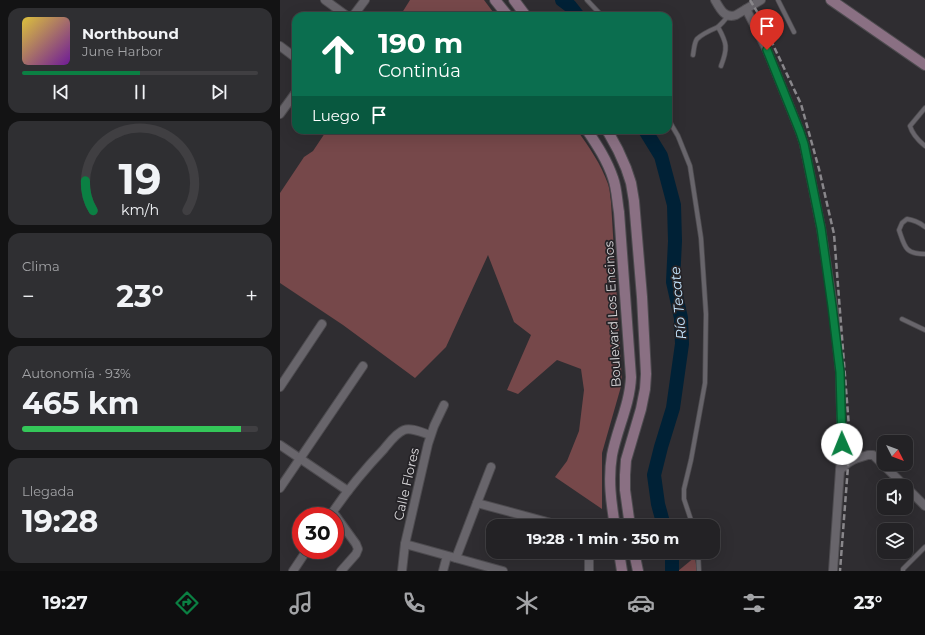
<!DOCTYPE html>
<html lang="es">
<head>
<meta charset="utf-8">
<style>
  :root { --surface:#232225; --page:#2f2f32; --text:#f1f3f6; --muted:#a3a4a7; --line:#403f42; --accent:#0b8043 }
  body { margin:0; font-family:Montserrat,sans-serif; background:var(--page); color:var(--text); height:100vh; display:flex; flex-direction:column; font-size:15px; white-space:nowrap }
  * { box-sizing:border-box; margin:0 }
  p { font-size:13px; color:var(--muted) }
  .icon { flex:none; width:22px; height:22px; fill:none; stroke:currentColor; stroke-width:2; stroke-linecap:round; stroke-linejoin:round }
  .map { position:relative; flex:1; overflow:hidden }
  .side { display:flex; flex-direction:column; gap:8px; padding:8px; background:#131314; width:280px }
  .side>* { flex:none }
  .top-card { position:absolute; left:12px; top:12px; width:380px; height:122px; border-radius:12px; box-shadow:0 4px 16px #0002,0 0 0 1px var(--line); background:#0b6e4f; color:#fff; overflow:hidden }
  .needle { width:26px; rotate:132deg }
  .tools { position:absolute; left:597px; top:435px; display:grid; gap:8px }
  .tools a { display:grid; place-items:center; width:36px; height:36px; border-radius:8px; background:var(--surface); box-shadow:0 4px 16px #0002,0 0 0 1px var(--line); font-size:20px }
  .speed { position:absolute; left:12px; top:507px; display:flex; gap:8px; font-size:20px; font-weight:700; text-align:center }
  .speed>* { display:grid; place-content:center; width:52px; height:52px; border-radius:50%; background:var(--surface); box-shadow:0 4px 16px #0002,0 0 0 1px var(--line); line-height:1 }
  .speed .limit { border:6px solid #d22; background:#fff; color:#111 }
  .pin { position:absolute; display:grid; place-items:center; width:34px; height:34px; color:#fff; margin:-41px -17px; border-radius:50% 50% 50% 0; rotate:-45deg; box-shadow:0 0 4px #0007 }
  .pin .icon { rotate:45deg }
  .me { position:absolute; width:44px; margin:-22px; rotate:359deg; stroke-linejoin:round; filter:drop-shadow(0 0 3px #0008) }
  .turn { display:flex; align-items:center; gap:14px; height:84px; padding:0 20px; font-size:18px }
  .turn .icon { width:52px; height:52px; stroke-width:2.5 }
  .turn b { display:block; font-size:28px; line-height:34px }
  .then { display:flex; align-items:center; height:38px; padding:0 20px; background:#0003; gap:8px; font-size:15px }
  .big { font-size:30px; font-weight:700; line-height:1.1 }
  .side .card { flex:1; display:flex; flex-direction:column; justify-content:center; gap:6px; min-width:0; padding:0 14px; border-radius:12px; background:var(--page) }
  .side .dial { align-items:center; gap:0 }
  .dial svg { height:104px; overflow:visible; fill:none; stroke:var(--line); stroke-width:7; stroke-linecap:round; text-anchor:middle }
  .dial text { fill:var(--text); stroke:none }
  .song { display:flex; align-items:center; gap:12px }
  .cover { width:48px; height:48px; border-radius:6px; background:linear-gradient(135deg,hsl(50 70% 55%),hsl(280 70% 35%)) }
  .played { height:4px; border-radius:2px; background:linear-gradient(90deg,var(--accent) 50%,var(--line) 50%) }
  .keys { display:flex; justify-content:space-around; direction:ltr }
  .heat { display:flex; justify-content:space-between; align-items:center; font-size:22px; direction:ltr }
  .charge { height:6px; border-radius:3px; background:linear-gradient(90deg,#34c759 93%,var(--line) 0) }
  .trip { position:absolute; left:206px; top:519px; width:234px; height:40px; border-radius:12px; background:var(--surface); box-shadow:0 4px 16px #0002,0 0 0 1px var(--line); font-weight:700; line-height:40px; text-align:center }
  .tabs { display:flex; height:64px; justify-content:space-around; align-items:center; background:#0e0e0f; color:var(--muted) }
  .tabs .icon { width:28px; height:28px }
  .tabs .current { color:var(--accent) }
  .tabs b { font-size:18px; color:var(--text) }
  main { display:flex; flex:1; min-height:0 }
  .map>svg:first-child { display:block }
  .green { fill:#76484a }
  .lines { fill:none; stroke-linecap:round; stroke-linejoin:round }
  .river { stroke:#002136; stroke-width:14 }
  .lane-casing { stroke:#4d4b4f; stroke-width:5.5 }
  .street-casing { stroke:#4d4b4f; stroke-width:10 }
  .secondary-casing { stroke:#4d4b4f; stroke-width:12 }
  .lane { stroke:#68656b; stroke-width:4 }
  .street { stroke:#68656b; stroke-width:8 }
  .secondary { stroke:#8a7083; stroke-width:10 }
  .rail { stroke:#89878b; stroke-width:2.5; stroke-dasharray:6 3; stroke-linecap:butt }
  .route-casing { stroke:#07532c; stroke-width:10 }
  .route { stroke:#0b8043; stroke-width:7 }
  .labels { text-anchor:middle; stroke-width:3.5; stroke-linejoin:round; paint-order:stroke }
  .street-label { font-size:13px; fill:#d9d7da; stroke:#252327 }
  .water-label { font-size:14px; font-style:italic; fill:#c5e6ff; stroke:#252327 }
</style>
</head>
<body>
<main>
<section class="side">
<div class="card">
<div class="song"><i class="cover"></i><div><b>Northbound</b><p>June Harbor</p></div></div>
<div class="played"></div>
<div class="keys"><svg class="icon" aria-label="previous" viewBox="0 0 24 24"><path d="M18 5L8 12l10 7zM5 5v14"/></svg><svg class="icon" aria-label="pause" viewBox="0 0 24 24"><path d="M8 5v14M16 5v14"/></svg><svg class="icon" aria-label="next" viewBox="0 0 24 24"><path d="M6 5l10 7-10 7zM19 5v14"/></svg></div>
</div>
<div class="card dial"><svg viewBox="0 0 100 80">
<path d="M14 69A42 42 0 1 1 86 69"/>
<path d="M14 69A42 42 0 0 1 8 46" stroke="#0b8043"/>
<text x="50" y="56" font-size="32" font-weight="700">19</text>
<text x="50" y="72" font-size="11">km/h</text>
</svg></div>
<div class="card"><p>Clima</p>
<div class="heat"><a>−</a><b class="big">23°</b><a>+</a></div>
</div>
<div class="card"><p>Autonomía · 93%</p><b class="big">465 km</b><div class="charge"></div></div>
<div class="card"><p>Llegada</p><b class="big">19:28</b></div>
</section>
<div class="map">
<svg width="645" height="571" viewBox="0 0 645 571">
  <rect width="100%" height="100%" fill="#2f2d31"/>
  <g class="green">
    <polygon points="130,0 204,0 216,16 120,16"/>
    <path d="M 47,130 L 297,130 C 309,147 321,164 328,184 C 330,190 330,196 331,202 L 342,383 L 322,453 L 322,509 L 275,477 L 287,461 L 299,431 L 304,390 L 301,369 L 277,360 L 238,394 L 227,390 L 251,335 L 234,322 L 208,255 L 166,347 L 135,378 L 63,325 L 0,283 L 0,193 L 24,157 L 33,151 Z"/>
    <polygon points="415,557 417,571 398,571"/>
  </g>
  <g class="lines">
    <g class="river">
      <polyline points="282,0 290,6 298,16"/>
      <polyline points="365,130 381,156 394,205 395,241 393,282 401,318 402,344 393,408 381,447 374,475 378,504 384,526"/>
      <polyline points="392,552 392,571"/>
    </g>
    <defs>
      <g id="lane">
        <polyline points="307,0 322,16"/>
        <polyline points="498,0 514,32"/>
        <path d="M 413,55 C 414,50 414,43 417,39 C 422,34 431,30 438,27"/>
        <path d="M 441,66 C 448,48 447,43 438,27 L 443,22 L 448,16"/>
        <path d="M 645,108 L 630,126 C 632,133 639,141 645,146"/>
        <polyline points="388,119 398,136 410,166 421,238 426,314 425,383 411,460 404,489 404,499 413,526"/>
        <path d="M 645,227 C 639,222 635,220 627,219 L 622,223 L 619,230 C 625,247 625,254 645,254"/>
        <polyline points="622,319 645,330"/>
        <polyline points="418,552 419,571"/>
        <polyline points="623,571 623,569 645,547"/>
      </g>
      <g id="street">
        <polyline points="45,0 67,16"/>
        <path d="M 435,0 C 440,9 445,19 456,15 L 481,0"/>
        <polyline points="466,9 487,50 520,132 524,144 541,228 553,306 560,372 562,449 569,453 575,459 588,455 593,455 625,486"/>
        <polyline points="73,16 85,0"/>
        <polyline points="0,46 16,58"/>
        <polyline points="0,114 16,92"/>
        <polyline points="0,387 42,324"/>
        <polyline points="0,445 68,491"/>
        <polyline points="560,470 562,449"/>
        <polyline points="626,487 645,506"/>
        <polyline points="0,488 83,366"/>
        <polyline points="197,503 282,526"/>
        <polyline points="53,512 76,544 78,549 76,554 61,571"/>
        <path d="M 50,516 C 66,492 84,470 104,449 C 109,443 116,433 124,430 C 131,427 143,433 150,435"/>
        <polyline points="125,544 223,571"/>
        <polyline points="176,558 197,503 211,467"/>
        <polyline points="13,571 27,550"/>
        <polyline points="122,571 125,544 148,444 154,426 164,405"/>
        <polyline points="163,571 167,556"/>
        <polyline points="309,571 309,552"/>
        <polyline points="553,571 560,470 568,463 575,459"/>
      </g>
      <g id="secondary">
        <polyline points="215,0 228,16"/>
        <polyline points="234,0 246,16"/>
        <polyline points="551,0 645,65"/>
        <path d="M 307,130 C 317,145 327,160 333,178 C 337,189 337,201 339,212 L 351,377 C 350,404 337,429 332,455 C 328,479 331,502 335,526"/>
        <polyline points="327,130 338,150 346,168 351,183 354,201 362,297 366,374 365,389 361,409 346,460 345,475 345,490 350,526"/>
        <polyline points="339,552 342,571"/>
        <polyline points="354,552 358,571"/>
      </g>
    </defs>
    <use href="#lane" class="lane-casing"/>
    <use href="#street" class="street-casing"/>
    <use href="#secondary" class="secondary-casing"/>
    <use href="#lane" class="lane"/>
    <use href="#street" class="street"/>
    <use href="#secondary" class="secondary"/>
    <polyline class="rail" points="470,0 479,15 521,104 539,169 554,234 570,440 560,571"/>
  </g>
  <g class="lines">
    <defs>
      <polyline id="route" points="487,50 520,132 524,144 541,228 552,306 560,372 562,444"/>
    </defs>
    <use href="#route" class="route-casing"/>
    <use href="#route" class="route"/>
  </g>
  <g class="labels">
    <g class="street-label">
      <text transform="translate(332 314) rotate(-93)" y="5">Boulevard Los Encinos</text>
      <text transform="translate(126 484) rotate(-77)" y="5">Calle Flores</text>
    </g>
    <g class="water-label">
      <text transform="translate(398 303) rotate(-95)" y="5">Río Tecate</text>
    </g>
  </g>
</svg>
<div class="tools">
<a><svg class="needle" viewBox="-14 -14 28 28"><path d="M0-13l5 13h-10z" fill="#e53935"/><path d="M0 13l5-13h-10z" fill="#a3a4a7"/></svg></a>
<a><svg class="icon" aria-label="sound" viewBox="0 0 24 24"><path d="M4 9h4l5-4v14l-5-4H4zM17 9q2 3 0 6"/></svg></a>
<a><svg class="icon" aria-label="layers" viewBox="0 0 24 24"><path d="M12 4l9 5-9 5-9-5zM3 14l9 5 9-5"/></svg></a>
</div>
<div class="speed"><div class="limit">30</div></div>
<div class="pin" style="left:487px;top:50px;background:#d93025"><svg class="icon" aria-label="arrive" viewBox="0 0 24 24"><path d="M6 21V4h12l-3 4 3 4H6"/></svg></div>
<svg class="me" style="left:562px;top:444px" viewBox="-20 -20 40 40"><circle r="19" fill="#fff"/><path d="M0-13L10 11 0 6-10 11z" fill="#0b8043"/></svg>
<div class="trip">19:28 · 1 min · 350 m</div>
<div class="top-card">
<div class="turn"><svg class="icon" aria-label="ahead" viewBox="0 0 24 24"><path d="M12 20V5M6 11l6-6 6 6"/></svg><div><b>190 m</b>Continúa</div></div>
<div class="then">Luego<svg class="icon" aria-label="arrive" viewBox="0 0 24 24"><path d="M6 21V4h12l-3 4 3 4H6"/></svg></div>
</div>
</div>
</main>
<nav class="tabs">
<b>19:27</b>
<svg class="icon current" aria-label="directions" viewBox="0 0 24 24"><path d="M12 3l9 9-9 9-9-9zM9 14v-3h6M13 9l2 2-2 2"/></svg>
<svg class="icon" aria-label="music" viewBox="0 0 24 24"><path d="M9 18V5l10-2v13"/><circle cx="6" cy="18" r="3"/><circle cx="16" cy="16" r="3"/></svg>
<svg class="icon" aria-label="phone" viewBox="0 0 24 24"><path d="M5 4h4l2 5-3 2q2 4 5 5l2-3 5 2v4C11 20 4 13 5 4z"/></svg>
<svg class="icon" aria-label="climate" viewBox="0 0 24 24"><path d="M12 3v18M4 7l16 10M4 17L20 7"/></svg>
<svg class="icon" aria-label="car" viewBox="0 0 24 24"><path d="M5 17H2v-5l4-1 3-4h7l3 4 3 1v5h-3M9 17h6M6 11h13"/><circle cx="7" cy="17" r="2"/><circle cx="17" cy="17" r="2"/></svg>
<svg class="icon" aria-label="filters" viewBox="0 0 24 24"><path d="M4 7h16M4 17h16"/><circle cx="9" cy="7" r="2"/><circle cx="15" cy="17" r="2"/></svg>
<b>23°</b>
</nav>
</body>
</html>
